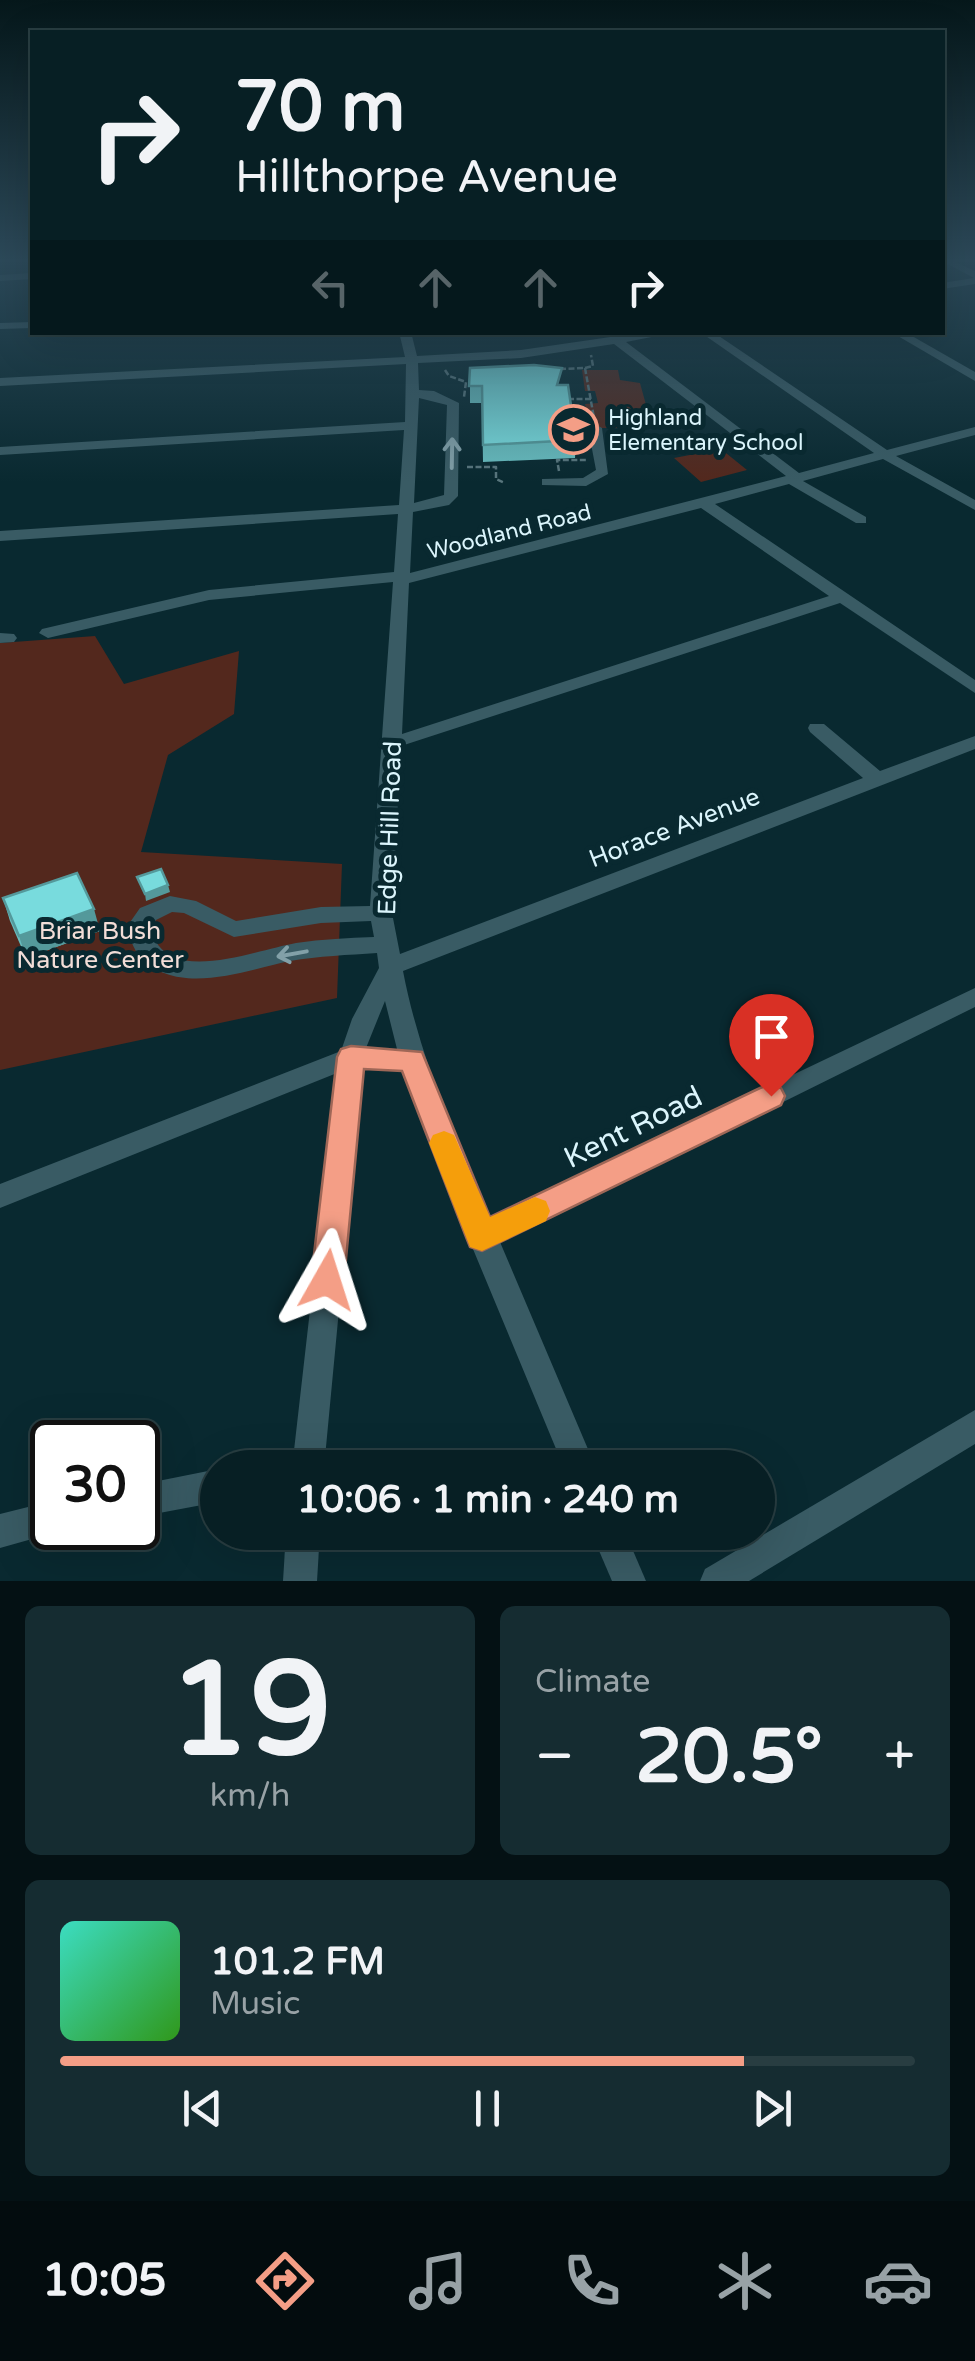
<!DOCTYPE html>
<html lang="en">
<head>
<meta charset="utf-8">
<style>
  :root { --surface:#071f24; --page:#152c31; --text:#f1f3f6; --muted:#98a2a6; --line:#283d41; --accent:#f49e86 }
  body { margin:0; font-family:"Varela Round",sans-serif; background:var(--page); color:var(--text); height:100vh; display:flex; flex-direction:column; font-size:38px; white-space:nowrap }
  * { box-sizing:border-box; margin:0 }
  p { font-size:32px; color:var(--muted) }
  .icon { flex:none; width:55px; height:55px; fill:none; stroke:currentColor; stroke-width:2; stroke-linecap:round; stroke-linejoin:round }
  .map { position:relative; height:1581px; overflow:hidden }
  .details { display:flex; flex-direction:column; gap:25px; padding:25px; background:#041114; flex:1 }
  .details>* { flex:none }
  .banner { position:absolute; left:30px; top:30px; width:915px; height:305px; border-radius:0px; box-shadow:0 10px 40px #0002,0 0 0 2px var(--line); background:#071f24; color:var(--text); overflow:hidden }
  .speed { position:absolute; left:30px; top:1420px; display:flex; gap:20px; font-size:50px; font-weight:700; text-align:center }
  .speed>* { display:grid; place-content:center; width:130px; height:130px; border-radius:50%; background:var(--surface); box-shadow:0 10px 40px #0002,0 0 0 2px var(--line); line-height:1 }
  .speed .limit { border:5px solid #111; border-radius:15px; background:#fff; color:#111 }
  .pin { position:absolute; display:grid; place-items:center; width:85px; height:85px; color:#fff; margin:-102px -42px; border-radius:50% 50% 50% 0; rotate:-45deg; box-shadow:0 0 10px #0007 }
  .pin .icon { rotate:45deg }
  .me { position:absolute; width:110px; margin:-55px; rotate:6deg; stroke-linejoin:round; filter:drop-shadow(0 0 8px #0008) }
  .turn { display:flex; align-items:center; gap:35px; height:210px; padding:0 40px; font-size:45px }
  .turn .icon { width:130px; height:130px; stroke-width:2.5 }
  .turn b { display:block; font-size:70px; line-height:85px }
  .lanes { display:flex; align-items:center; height:95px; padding:0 40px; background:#0003; justify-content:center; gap:50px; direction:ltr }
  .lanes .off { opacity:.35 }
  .big { font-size:75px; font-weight:700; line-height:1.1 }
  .details .widget { flex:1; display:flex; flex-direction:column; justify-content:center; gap:15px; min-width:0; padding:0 35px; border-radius:15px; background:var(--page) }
  .details .dial { align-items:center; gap:0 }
  .dial b { font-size:130px; line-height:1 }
  .song { display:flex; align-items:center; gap:30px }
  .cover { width:120px; height:120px; border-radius:15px; background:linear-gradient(135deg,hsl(170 70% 55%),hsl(110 70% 35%)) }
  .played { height:10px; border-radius:5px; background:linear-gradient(90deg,var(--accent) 80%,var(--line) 80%) }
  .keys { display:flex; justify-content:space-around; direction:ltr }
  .heat { display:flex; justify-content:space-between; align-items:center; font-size:55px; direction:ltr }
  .details .tiles { flex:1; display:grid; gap:25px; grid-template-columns:1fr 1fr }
  .widget:last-child { grid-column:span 2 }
  .trip { position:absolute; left:200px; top:1450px; width:575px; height:100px; border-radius:50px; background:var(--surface); box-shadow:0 10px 40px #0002,0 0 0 2px var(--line); font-weight:700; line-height:100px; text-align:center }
  .tab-bar { display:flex; height:160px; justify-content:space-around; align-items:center; background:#030c0e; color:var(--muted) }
  .tab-bar .icon { width:70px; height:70px }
  .tab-bar .current { color:var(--accent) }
  .tab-bar b { font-size:45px; color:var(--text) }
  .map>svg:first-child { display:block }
  .green { fill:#53281d }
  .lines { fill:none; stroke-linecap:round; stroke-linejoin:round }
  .path { stroke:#58757c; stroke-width:2.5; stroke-dasharray:6 2.5; stroke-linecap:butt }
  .minor { fill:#395b64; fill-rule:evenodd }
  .wall { fill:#67bcbe }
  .shaded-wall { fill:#54999b }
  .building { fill:#78dbdd; stroke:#54999b; stroke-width:2.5 }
  .oneway { stroke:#82a0a8 }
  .route { fill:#f49e86; stroke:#9f6757; stroke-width:2.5 }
  .slow { fill:#f59e0b }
  .labels { text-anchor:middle; stroke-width:10; stroke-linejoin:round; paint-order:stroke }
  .far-poi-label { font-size:22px; fill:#dbf5fc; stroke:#092930; text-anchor:start }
  .far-street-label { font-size:22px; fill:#dbf5fc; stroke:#092930 }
  .street-label { font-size:25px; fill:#dbf5fc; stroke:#092930 }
  .park-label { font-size:25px; fill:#f2ddd7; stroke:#092930 }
  .near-street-label { font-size:30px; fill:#dbf5fc; stroke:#092930 }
</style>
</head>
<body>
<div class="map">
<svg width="975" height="1581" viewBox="0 0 975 1581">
  <rect width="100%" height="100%" fill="#092930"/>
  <g class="green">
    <polygon points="582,370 618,370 620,380 640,383 648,412 627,416 630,428 590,428 585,404 598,403 595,391 585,391"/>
    <polygon points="721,449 747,470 701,482 674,458"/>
    <polygon points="95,636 124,684 239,651 234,714 168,755 141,852 342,864 337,998 0,1070 0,643"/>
  </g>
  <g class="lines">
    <g class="path">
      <polyline points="585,368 594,418"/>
      <polyline points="585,368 593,366 591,355"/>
      <polyline points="560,369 585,368"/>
      <polyline points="445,370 449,376 466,382 464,397"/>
      <polyline points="568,399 592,399"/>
      <polyline points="467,467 496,467 496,479 505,483"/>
      <polyline points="559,471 557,460 586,460"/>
    </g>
    <g class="minor">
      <polygon points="942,261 953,261 975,271 975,284 942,289 942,283 974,278"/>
      <polygon points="32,273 32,279 0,281 0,275"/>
      <polygon points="32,322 32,328 0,329 0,323"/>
      <path d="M 399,332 L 411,332 L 417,356 L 521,350 L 645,332 L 677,332 L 626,342 L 799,473 L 874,453 L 700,332 L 713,332 L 887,450 L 975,427 L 975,435 L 896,456 L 975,500 L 975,510 L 883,459 L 803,481 L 866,517 L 866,523 L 856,523 L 789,484 L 715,504 L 975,680 L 975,693 L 840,603 L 401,746 L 392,913 L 400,954 L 863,778 L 810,732 L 808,728 L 810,724 L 824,724 L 880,771 L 975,736 L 975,749 L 403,971 C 420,1059 455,1137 490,1219 L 975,988 L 975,1007 L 500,1242 L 596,1468 L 564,1468 L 468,1237 L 403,1069 L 362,1067 L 324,1468 L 292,1468 L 337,1073 L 0,1208 L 0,1184 L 341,1051 L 352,1019 L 379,968 L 377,953 C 348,955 319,956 290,961 C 246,970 176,998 140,956 C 133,949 130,937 126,928 L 140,908 L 170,896 L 196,901 L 236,921 L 321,907 L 370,906 L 393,582 L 209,600 L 48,638 L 39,633 L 42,629 L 209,590 L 394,572 L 398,514 L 0,541 L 0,531 L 399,505 L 404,430 L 0,455 L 0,447 L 405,422 L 406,364 L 0,386 L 0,378 L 405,357 ZM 614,344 L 786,476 L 410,573 L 413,512 L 449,505 L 458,496 L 459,403 L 434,391 L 419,390 L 418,363 L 521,358 ZM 419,398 L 447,405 L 444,495 L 414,503 ZM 701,508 L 829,596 L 402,734 L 409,583 ZM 172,912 L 184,913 L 234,937 L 321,923 L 371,921 L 374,937 C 348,938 322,939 296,943 C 263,949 205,971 173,957 C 161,952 155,941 149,929 L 156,920 ZM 385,1001 L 397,1049 L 366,1048 Z"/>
      <polygon points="891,332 905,332 975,372 975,381"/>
      <polygon points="595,424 602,428 608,474 586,486 542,485 542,479 583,478 596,470 588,428"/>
      <polygon points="0,633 14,634 17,638 14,642 0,643"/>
      <polygon points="975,1410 975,1444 749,1581 700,1581 705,1569"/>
      <polygon points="218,1469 218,1502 138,1517 138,1485"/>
      <polygon points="52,1501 52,1528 65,1528 64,1530 0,1548 0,1514"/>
      <polygon points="286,1532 320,1532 317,1581 283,1581"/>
      <polygon points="591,1532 625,1532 646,1581 612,1581"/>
    </g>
  </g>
  <g class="wall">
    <polygon points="470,368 561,385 576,440 575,458 483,462 482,403 470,403"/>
    <polygon points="3,898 100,931 26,958 10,921"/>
  </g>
  <g class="shaded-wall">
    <polygon points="168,885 170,892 146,901 145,894"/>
    <polygon points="94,909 100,931 26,958 19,936"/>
  </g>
  <g class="building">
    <polygon points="534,365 562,368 557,385 568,385 576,440 483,445 482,386 469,386 470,368"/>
    <polygon points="161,869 168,885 145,894 137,877"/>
    <polygon points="77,873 94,909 19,936 3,898"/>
  </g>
  <defs><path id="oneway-shaft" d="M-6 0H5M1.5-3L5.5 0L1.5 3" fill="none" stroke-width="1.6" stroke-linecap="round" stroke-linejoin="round" transform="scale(2.5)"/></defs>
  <g class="oneway">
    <use href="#oneway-shaft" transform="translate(452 453) rotate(-89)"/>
    <use href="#oneway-shaft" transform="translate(292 954) rotate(170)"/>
  </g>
  <linearGradient id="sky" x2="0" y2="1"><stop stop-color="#05171a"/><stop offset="0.54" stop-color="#2c4959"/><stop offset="1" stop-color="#2c4959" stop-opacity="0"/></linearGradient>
  <rect width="975" height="482" fill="url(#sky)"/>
  <polygon class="route" points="351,1046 422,1052 490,1217 760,1088 771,1084 781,1088 785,1096 781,1105 482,1251 470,1247 466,1237 402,1071 364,1069 344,1280 339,1291 327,1296 316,1291 311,1280 337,1057 341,1049"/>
  <polygon class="slow" points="444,1131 454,1135 490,1217 535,1197 546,1201 550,1211 546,1221 482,1251 470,1247 429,1143 433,1135"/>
  <defs>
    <symbol id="school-ring" viewBox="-11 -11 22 22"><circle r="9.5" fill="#092930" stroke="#f49e86" stroke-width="1.5"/><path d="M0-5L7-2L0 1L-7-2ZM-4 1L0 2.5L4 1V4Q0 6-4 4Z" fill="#f49e86"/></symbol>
  </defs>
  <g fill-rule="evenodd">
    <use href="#school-ring" x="546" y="402" width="55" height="55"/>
  </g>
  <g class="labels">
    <g class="far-poi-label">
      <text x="608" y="425">Highland<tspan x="608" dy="25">Elementary School</tspan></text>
    </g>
    <g class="far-street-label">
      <text transform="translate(509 531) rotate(-14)" y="8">Woodland Road</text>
    </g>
    <g class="street-label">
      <text transform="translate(674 827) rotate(-21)" y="9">Horace Avenue</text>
      <text transform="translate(389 828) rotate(-88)" y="9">Edge Hill Road</text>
    </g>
    <g class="park-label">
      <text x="100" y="939">Briar Bush<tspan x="100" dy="29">Nature Center</tspan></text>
    </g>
    <g class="near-street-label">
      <text transform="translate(633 1127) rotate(-26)" y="10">Kent Road</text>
    </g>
  </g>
</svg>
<div class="speed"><div class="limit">30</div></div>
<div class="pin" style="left:771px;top:1096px;background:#d93025"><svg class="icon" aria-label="arrive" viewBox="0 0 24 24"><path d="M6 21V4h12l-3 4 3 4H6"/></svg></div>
<svg class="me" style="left:327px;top:1280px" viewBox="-20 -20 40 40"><path d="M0-17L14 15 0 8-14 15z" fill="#f49e86" stroke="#fff" stroke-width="4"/></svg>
<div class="trip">10:06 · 1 min · 240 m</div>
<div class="banner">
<div class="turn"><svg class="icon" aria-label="right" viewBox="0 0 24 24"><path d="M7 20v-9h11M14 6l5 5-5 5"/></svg><div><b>70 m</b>Hillthorpe Avenue</div></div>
<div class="lanes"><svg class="icon off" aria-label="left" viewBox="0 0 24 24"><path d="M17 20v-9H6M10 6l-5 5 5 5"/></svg><svg class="icon off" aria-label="ahead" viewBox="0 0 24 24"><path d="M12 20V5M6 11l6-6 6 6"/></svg><svg class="icon off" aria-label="ahead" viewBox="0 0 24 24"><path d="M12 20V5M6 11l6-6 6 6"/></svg><svg class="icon" aria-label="right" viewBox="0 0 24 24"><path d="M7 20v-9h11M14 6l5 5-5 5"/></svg></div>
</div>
</div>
<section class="details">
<div class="tiles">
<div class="widget dial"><b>19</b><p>km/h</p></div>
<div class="widget"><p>Climate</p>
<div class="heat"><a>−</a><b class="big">20.5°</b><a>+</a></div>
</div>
<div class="widget">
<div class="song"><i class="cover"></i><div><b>101.2 FM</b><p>Music</p></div></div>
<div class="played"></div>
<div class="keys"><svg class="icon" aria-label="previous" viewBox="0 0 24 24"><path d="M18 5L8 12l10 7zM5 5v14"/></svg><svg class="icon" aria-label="pause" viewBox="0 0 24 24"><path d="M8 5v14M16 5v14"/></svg><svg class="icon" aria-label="next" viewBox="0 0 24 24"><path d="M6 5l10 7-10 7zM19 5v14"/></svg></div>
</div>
</div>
</section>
<nav class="tab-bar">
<b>10:05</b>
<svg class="icon current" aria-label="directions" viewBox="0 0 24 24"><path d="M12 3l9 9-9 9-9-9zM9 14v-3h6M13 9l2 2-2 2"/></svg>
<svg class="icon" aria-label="music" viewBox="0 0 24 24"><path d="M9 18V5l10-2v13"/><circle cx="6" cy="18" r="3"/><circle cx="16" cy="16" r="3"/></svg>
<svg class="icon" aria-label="phone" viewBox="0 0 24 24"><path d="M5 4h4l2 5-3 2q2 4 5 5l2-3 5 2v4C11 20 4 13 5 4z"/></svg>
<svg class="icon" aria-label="climate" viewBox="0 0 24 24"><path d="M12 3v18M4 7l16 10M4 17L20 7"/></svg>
<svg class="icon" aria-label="car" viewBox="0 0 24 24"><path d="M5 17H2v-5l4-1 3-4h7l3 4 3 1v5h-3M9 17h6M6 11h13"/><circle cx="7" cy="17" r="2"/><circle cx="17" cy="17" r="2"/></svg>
</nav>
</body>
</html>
